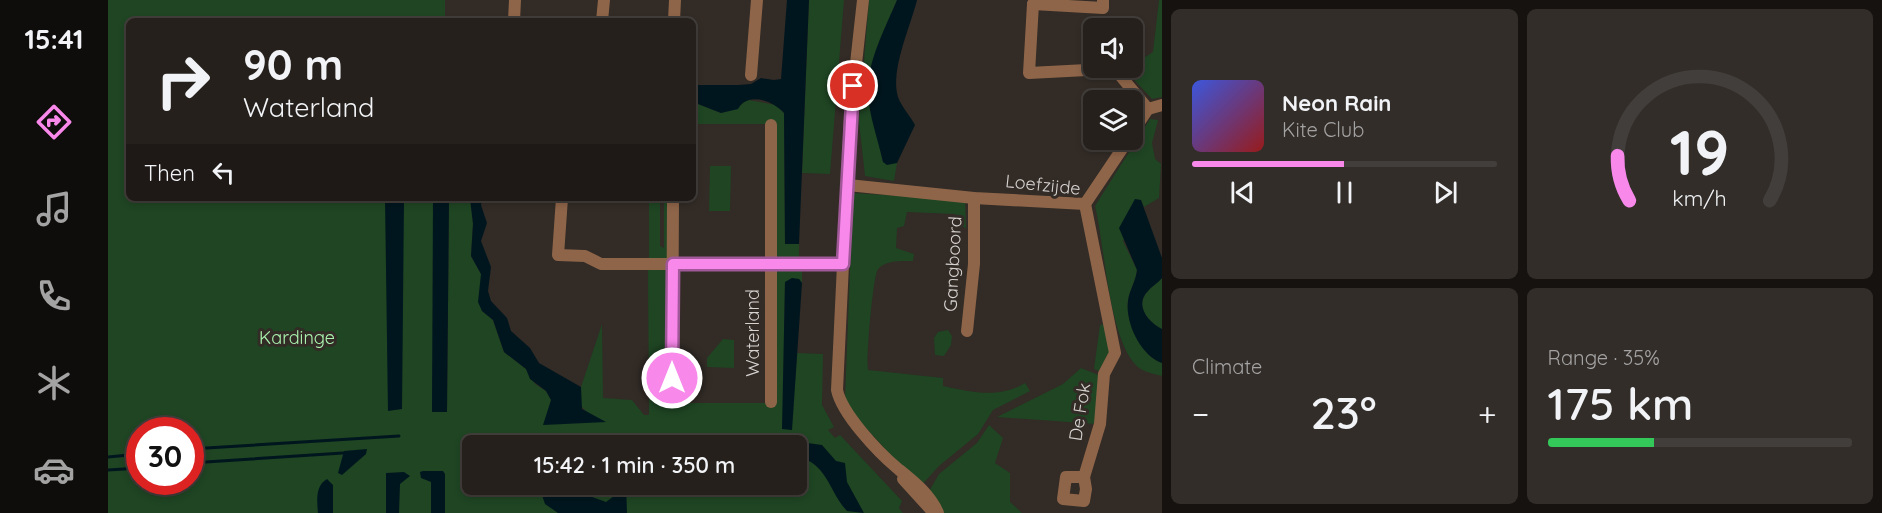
<!DOCTYPE html>
<html lang="en">
<head>
<meta charset="utf-8">
<style>
  :root { --surface:#26201c; --page:#322d29; --text:#f1f3f6; --muted:#a4a3a3; --line:#423e3b; --accent:#f888ea }
  body { margin:0; font-family:Quicksand,sans-serif; background:var(--page); color:var(--text); height:100vh; display:flex; flex-direction:column; font-size:22px; white-space:nowrap }
  * { box-sizing:border-box; margin:0 }
  p { font-size:20px; color:var(--muted) }
  .icon { flex:none; width:33px; height:33px; fill:none; stroke:currentColor; stroke-width:2; stroke-linecap:round; stroke-linejoin:round }
  .map { position:relative; flex:1; overflow:hidden }
  .panel { display:flex; flex-direction:column; gap:9px; padding:9px; background:#15120f; width:720px }
  .panel>* { flex:none }
  .guide { position:absolute; left:18px; top:18px; width:570px; height:183px; border-radius:9px; box-shadow:0 3px 9px #0003,0 0 0 2px var(--line); background:#26201c; color:var(--text); overflow:hidden }
  .buttons { position:absolute; left:975px; top:18px; display:grid; gap:12px }
  .buttons a { display:grid; place-items:center; width:60px; height:60px; border-radius:9px; background:var(--surface); box-shadow:0 3px 9px #0003,0 0 0 2px var(--line); font-size:30px }
  .speed { position:absolute; left:18px; top:417px; display:flex; gap:12px; font-size:30px; font-weight:700; text-align:center }
  .speed>* { display:grid; place-content:center; width:78px; height:78px; border-radius:50%; background:var(--surface); box-shadow:0 3px 9px #0003,0 0 0 2px var(--line); line-height:1 }
  .speed .limit { border:9px solid #d22; background:#fff; color:#111 }
  .pin { position:absolute; display:grid; place-items:center; width:51px; height:51px; color:#fff; margin:-26px; border:3px solid #fff; border-radius:50%; box-shadow:0 2px 6px #0007 }
  .me { position:absolute; width:66px; margin:-33px; rotate:0deg; stroke-linejoin:round; filter:drop-shadow(0 0 4px #0008) }
  .turn { display:flex; align-items:center; gap:21px; height:126px; padding:0 18px; font-size:27px }
  .turn .icon { width:78px; height:78px; stroke-width:2.5 }
  .turn b { display:block; font-size:42px; line-height:51px }
  .then { display:flex; align-items:center; height:57px; padding:0 18px; background:#0003; gap:12px; font-size:22px }
  .big { font-size:45px; font-weight:600; line-height:1.1 }
  .panel .card { flex:1; display:flex; flex-direction:column; justify-content:center; gap:9px; min-width:0; padding:0 21px; border-radius:9px; background:var(--page) }
  .panel .dial { align-items:center; gap:0 }
  .dial svg { height:156px; overflow:visible; fill:none; stroke:var(--line); stroke-width:7; stroke-linecap:round; text-anchor:middle }
  .dial text { fill:var(--text); stroke:none }
  .song { display:flex; align-items:center; gap:18px }
  .cover { width:72px; height:72px; border-radius:9px; background:linear-gradient(135deg,hsl(230 70% 55%),hsl(0 70% 35%)) }
  .played { height:6px; border-radius:3px; background:linear-gradient(90deg,var(--accent) 50%,var(--line) 50%) }
  .keys { display:flex; justify-content:space-around; direction:ltr }
  .heat { display:flex; justify-content:space-between; align-items:center; font-size:33px; direction:ltr }
  .charge { height:9px; border-radius:4px; background:linear-gradient(90deg,#34c759 35%,var(--line) 0) }
  .panel .tiles { flex:1; display:grid; gap:9px; grid-template-columns:repeat(2,1fr) }
  .trip { position:absolute; left:354px; top:435px; width:345px; height:60px; border-radius:9px; background:var(--surface); box-shadow:0 3px 9px #0003,0 0 0 2px var(--line); font-weight:600; line-height:60px; text-align:center }
  main { display:flex; flex:1; min-height:0 }
  .menu { display:flex; flex-direction:column; width:108px; justify-content:space-around; align-items:center; background:#0f0d0b; color:var(--muted) }
  .menu .icon { width:42px; height:42px }
  .menu .current { color:var(--accent) }
  .menu b { font-size:27px; color:var(--text) }
  .map>svg:first-child { display:block }
  .green { fill:#1f4523; fill-rule:evenodd }
  .water { fill:#00161e }
  .lines { fill:none; stroke-linecap:round; stroke-linejoin:round }
  .stream { stroke:#00161e; stroke-width:3 }
  .minor { stroke:#8e6549; stroke-width:12 }
  .route-casing { stroke:#a15898; stroke-width:15 }
  .route { stroke:#f888ea; stroke-width:10 }
  .labels { text-anchor:middle; stroke-width:6; stroke-linejoin:round; paint-order:stroke }
  .street-label { font-size:18px; fill:#d7d3d0; stroke:#322b26 }
  .park-label { font-size:18px; fill:#aaf4af; stroke:#322b26 }
</style>
</head>
<body>
<main>
<nav class="menu">
<b>15:41</b>
<svg class="icon current" aria-label="directions" viewBox="0 0 24 24"><path d="M12 3l9 9-9 9-9-9zM9 14v-3h6M13 9l2 2-2 2"/></svg>
<svg class="icon" aria-label="music" viewBox="0 0 24 24"><path d="M9 18V5l10-2v13"/><circle cx="6" cy="18" r="3"/><circle cx="16" cy="16" r="3"/></svg>
<svg class="icon" aria-label="phone" viewBox="0 0 24 24"><path d="M5 4h4l2 5-3 2q2 4 5 5l2-3 5 2v4C11 20 4 13 5 4z"/></svg>
<svg class="icon" aria-label="climate" viewBox="0 0 24 24"><path d="M12 3v18M4 7l16 10M4 17L20 7"/></svg>
<svg class="icon" aria-label="car" viewBox="0 0 24 24"><path d="M5 17H2v-5l4-1 3-4h7l3 4 3 1v5h-3M9 17h6M6 11h13"/><circle cx="7" cy="17" r="2"/><circle cx="17" cy="17" r="2"/></svg>
</nav>
<div class="map">
<svg width="1054" height="513" viewBox="0 0 1054 513">
  <rect width="100%" height="100%" fill="#322b26"/>
  <g class="green">
    <path d="M 0,0 L 337,0 L 337,21 L 21,21 L 21,198 L 333,198 L 339,411 L 341,198 L 362,198 L 365,223 L 363,256 L 373,274 L 374,311 L 385,320 L 396,352 L 418,369 L 427,384 L 438,391 L 443,400 L 440,414 L 479,412 L 472,405 L 472,390 L 494,324 L 495,398 L 524,400 L 536,415 L 541,415 L 540,268 L 560,268 L 564,403 L 667,403 L 666,270 L 694,270 L 694,283 L 691,279 L 677,282 L 675,420 L 684,420 L 689,353 L 715,354 L 714,405 L 726,427 L 720,430 L 727,438 L 732,435 L 794,501 L 791,508 L 795,513 L 0,513 ZM 32,430 L 82,430 L 82,482 L 32,482 ZM 364,446 L 688,446 L 688,484 L 364,484 Z"/>
    <polygon points="701,0 736,0 722,174 694,173"/>
    <polygon points="761,0 789,0 773,38 760,93 775,162 789,163 786,181 757,176 751,122"/>
    <polygon points="1051,0 1054,0 1054,97 1044,99 1017,70 1045,52"/>
    <polygon points="640,100 668,105 676,113 677,244 691,244 691,260 666,260 664,124 585,124 585,102 613,113"/>
    <path d="M 1042,119 L 1050,120 L 1044,143 L 1047,159 L 1053,164 L 1051,198 L 1036,207 L 1033,200 L 1015,241 L 1029,270 C 1028,281 1021,291 1020,301 C 1017,322 1034,357 1054,363 L 1054,376 C 1043,373 1033,372 1026,363 C 1000,331 997,247 987,206 Z"/>
    <polygon points="602,166 623,166 622,211 601,211"/>
    <path d="M 745,193 L 857,200 L 858,228 L 850,225 L 847,214 L 799,212 L 796,226 L 789,228 L 788,248 L 806,254 L 805,261 C 793,261 778,260 770,269 C 765,275 758,359 760,370 L 835,378 L 835,386 C 863,392 892,399 917,383 L 922,391 L 885,410 L 870,434 L 831,466 L 812,487 L 747,416 L 737,399 Z"/>
    <polygon points="541,198 552,198 552,246 556,248 556,198 560,198 560,259 541,259"/>
    <path d="M 1054,278 L 1054,329 C 1040,322 1026,306 1040,291 C 1044,286 1050,283 1054,278 Z"/>
    <polygon points="997,324 1003,348 991,371 986,369 992,325"/>
    <polygon points="840,330 844,336 843,345 836,356 827,355 826,338 830,332"/>
    <polygon points="615,339 626,340 626,368 599,367 599,358"/>
    <polygon points="973,368 993,376 988,424 889,417 955,384"/>
    <polygon points="881,425 895,438 887,463 902,473 902,502 914,513 836,513 820,493 831,474 869,443"/>
  </g>
  <g class="water">
    <path d="M 679,0 L 701,0 L 691,244 L 677,244 L 676,113 C 665,101 640,91 630,109 L 613,113 L 585,102 L 585,85 L 630,85 L 643,84 L 653,78 L 666,80 L 673,79 Z"/>
    <path d="M 789,0 L 809,0 C 802,28 782,70 790,97 C 794,108 802,115 807,125 L 789,163 L 779,165 L 775,162 C 770,139 761,116 760,93 C 759,61 777,29 789,0 Z"/>
    <polygon points="277,198 296,198 294,409 280,411"/>
    <polygon points="325,198 341,198 339,412 324,412"/>
    <polygon points="362,198 374,198 373,205 379,223 373,241 383,267 380,291 383,301 399,318 403,331 422,348 431,363 473,387 474,409 498,422 435,425 443,400 438,391 422,379 418,369 396,352 385,320 374,311 370,302 373,274 363,256 365,224"/>
    <path d="M 1027,199 L 1033,200 L 1054,258 L 1054,278 C 1050,283 1044,286 1040,291 C 1026,305 1040,322 1054,329 L 1054,363 C 1033,356 1017,323 1020,301 C 1021,291 1028,281 1029,270 L 1011,228 Z"/>
    <polygon points="684,278 691,279 694,283 684,430 674,429 677,282"/>
    <path d="M 592,433 L 649,436 L 714,445 L 728,461 L 737,463 L 739,482 L 756,513 L 739,511 C 721,492 719,462 689,457 L 688,446 L 558,443 L 503,445 L 503,435 Z"/>
    <polygon points="259,449 258,454 234,475 230,473 236,451"/>
    <polygon points="315,471 335,471 337,474 337,513 323,513 323,482 313,478 312,472"/>
    <polygon points="296,472 302,476 292,484 291,513 278,513 278,473"/>
    <path d="M 219,479 L 225,485 L 225,513 L 210,513 C 209,501 207,486 219,479 Z"/>
    <polygon points="451,484 462,485 462,489 498,502 506,496 505,485 518,485 519,513 450,513 437,504 433,492 440,487 449,487"/>
  </g>
  <g class="lines">
    <g class="stream">
      <polyline points="82,449 291,436"/>
      <polyline points="0,457 32,454"/>
      <polyline points="82,463 235,453"/>
      <polyline points="0,470 32,468"/>
    </g>
    <g class="minor">
      <path d="M 755,0 L 742,118 L 729,390 C 734,414 770,452 789,468 C 805,481 822,494 830,513"/>
      <polyline points="929,0 925,4 921,73 998,69 1011,74 1040,109"/>
      <polyline points="925,4 995,8 995,0"/>
      <polyline points="406,21 407,0"/>
      <polyline points="494,21 496,0"/>
      <polyline points="566,21 567,0"/>
      <polyline points="643,75 649,0"/>
      <polyline points="663,125 663,402"/>
      <polyline points="1024,133 1040,109 1054,105"/>
      <polyline points="740,185 866,198 977,204 1007,353 996,374 992,424 976,477"/>
      <polyline points="454,198 450,255 477,256 493,264 735,264"/>
      <polyline points="977,204 1020,140"/>
      <polyline points="859,331 866,264 866,198"/>
      <polyline points="564,401 565,198"/>
      <polygon points="958,477 976,477 978,489 976,501 955,499"/>
      <polyline points="795,479 826,513"/>
    </g>
  </g>
  <g class="lines">
    <defs>
      <polyline id="route" points="564,378 565,264 735,264 745,86"/>
    </defs>
    <use href="#route" class="route-casing"/>
    <use href="#route" class="route"/>
  </g>
  <g class="labels">
    <g class="street-label">
      <text transform="translate(935 185) rotate(6)" y="6">Loefzijde</text>
      <text transform="translate(845 264) rotate(-87)" y="6">Gangboord</text>
      <text transform="translate(645 333) rotate(-90)" y="6">Waterland</text>
      <text transform="translate(972 412) rotate(-81)" y="6">De Fok</text>
    </g>
    <g class="park-label">
      <text x="189" y="344">Kardinge</text>
    </g>
  </g>
</svg>
<div class="buttons">
<a><svg class="icon" aria-label="sound" viewBox="0 0 24 24"><path d="M4 9h4l5-4v14l-5-4H4zM17 9q2 3 0 6"/></svg></a>
<a><svg class="icon" aria-label="layers" viewBox="0 0 24 24"><path d="M12 4l9 5-9 5-9-5zM3 14l9 5 9-5"/></svg></a>
</div>
<div class="speed"><div class="limit">30</div></div>
<div class="pin" style="left:745px;top:86px;background:#d93025"><svg class="icon" aria-label="arrive" viewBox="0 0 24 24"><path d="M6 21V4h12l-3 4 3 4H6"/></svg></div>
<svg class="me" style="left:564px;top:378px" viewBox="-20 -20 40 40"><circle r="17" fill="#f888ea" stroke="#fff" stroke-width="3"/><path d="M0-11L8 9 0 5-8 9z" fill="#fff"/></svg>
<div class="trip">15:42 · 1 min · 350 m</div>
<div class="guide">
<div class="turn"><svg class="icon" aria-label="right" viewBox="0 0 24 24"><path d="M7 20v-9h11M14 6l5 5-5 5"/></svg><div><b>90 m</b>Waterland</div></div>
<div class="then">Then<svg class="icon" aria-label="left" viewBox="0 0 24 24"><path d="M17 20v-9H6M10 6l-5 5 5 5"/></svg></div>
</div>
</div>
<section class="panel">
<div class="tiles">
<div class="card">
<div class="song"><i class="cover"></i><div><b>Neon Rain</b><p>Kite Club</p></div></div>
<div class="played"></div>
<div class="keys"><svg class="icon" aria-label="previous" viewBox="0 0 24 24"><path d="M18 5L8 12l10 7zM5 5v14"/></svg><svg class="icon" aria-label="pause" viewBox="0 0 24 24"><path d="M8 5v14M16 5v14"/></svg><svg class="icon" aria-label="next" viewBox="0 0 24 24"><path d="M6 5l10 7-10 7zM19 5v14"/></svg></div>
</div>
<div class="card dial"><svg viewBox="0 0 100 80">
<path d="M14 69A42 42 0 1 1 86 69"/>
<path d="M14 69A42 42 0 0 1 8 46" stroke="#f888ea"/>
<text x="50" y="56" font-size="32" font-weight="700">19</text>
<text x="50" y="72" font-size="11">km/h</text>
</svg></div>
<div class="card"><p>Climate</p>
<div class="heat"><a>−</a><b class="big">23°</b><a>+</a></div>
</div>
<div class="card"><p>Range · 35%</p><b class="big">175 km</b><div class="charge"></div></div>
</div>
</section>
</main>
</body>
</html>
